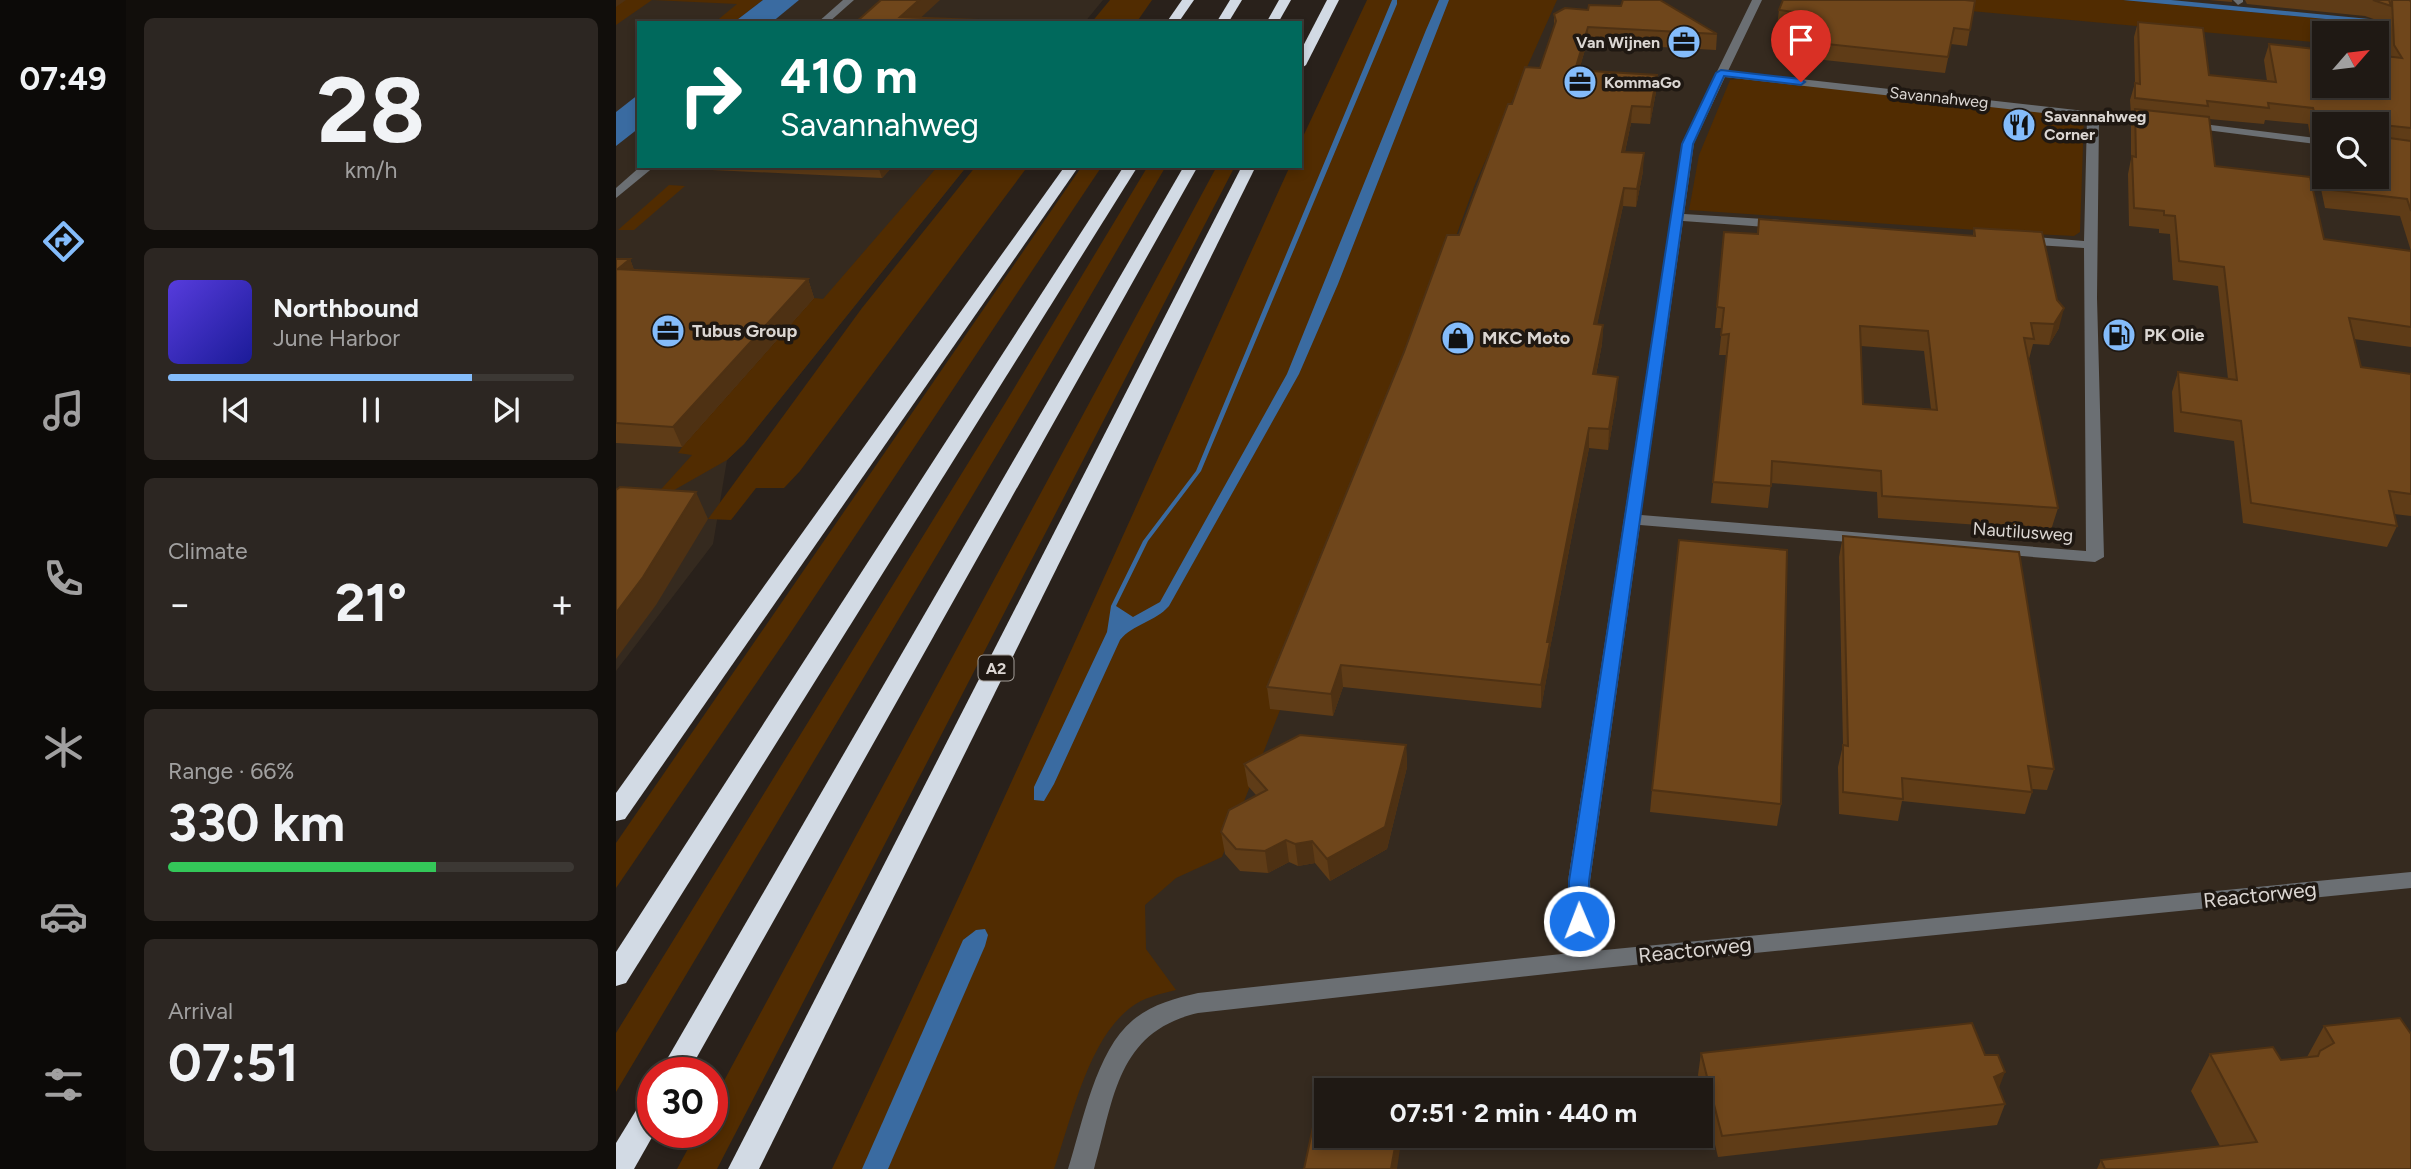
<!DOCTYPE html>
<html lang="en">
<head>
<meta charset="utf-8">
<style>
  :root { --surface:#1f1914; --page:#2c2622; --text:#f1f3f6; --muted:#a1a0a0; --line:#3c3834; --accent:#84bcfb }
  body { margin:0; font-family:Figtree,sans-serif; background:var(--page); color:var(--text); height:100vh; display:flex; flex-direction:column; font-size:26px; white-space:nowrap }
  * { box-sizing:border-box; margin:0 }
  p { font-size:23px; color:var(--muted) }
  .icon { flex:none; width:38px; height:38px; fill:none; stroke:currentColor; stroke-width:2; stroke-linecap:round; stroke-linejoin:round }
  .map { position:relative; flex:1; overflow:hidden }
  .side { display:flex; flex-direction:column; gap:18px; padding:18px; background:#110e0b; width:490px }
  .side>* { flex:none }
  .guide { position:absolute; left:21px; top:21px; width:665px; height:147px; border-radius:0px; box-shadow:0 4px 10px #0003,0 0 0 2px var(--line); background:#00695c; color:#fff; overflow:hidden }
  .needle { width:46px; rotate:62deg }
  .tools { position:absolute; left:1696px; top:21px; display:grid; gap:14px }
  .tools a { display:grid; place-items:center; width:77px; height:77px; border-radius:0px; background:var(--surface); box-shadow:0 4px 10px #0003,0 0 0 2px var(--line); font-size:35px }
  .speed { position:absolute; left:21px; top:1057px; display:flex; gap:14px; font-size:35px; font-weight:700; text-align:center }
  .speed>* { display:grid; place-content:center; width:91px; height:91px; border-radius:50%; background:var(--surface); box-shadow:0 4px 10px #0003,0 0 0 2px var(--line); line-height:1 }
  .speed .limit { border:10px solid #d22; background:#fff; color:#111 }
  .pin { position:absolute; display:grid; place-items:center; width:60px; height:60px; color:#fff; margin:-72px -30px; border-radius:50% 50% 50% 0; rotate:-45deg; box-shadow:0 0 7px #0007 }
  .pin .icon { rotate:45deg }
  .me { position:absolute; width:77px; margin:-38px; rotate:359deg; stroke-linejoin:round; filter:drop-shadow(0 0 5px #0008) }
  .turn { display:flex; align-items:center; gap:24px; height:147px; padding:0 28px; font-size:32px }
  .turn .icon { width:91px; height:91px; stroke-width:2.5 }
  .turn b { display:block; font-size:49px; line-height:60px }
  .big { font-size:52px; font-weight:700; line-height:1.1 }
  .side .widget { flex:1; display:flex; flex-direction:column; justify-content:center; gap:10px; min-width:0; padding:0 24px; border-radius:10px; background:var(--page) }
  .side .dial { align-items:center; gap:0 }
  .dial b { font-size:91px; line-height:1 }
  .song { display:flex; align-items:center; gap:21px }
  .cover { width:84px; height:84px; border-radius:10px; background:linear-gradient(135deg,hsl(250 70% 55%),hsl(240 70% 35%)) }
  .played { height:7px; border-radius:4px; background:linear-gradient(90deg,var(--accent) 75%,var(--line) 75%) }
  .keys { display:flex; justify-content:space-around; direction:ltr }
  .heat { display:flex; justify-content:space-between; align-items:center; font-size:38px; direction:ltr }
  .charge { height:10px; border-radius:5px; background:linear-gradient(90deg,#34c759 66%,var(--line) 0) }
  .trip { position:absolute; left:698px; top:1078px; width:399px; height:70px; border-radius:0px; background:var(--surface); box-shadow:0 4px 10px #0003,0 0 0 2px var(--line); font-weight:700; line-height:70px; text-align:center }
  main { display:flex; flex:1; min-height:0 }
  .dock { display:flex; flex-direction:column; width:126px; justify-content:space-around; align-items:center; background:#0c0a08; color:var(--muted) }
  .dock .icon { width:49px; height:49px }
  .dock .selected { color:var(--accent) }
  .dock b { font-size:32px; color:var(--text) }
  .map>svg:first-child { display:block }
  .built { fill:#352a1f; fill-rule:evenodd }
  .green { fill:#512c01 }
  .water { fill:#3a6ba1 }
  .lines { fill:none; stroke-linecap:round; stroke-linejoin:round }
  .minor { fill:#6b6f73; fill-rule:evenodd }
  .highway { fill:#d2dae4; fill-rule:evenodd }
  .wall { fill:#5f3c17; fill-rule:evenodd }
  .shaded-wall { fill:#4e3113 }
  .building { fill:#6f461b; stroke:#4e3113; stroke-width:2; fill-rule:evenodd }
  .route { fill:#1a73e8; stroke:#114b97; stroke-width:2 }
  .labels { text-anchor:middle; stroke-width:7; stroke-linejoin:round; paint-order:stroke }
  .far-poi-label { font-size:16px; font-weight:bold; fill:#dbd6d2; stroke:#1f1812; text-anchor:start }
  .far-street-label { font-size:16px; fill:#dbd6d2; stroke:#1f1812 }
  .shield { fill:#1f1812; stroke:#a39d98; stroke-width:2 }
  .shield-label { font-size:16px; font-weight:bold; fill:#dbd6d2 }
  .poi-label { font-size:18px; font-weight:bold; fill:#dbd6d2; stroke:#1f1812; text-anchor:start }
  .street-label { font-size:18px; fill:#dbd6d2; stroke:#1f1812 }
  .near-street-label { font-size:21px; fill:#dbd6d2; stroke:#1f1812 }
</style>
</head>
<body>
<main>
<nav class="dock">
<b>07:49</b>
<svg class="icon selected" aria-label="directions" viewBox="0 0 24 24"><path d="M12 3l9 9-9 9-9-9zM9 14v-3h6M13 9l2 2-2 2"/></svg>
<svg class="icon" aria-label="music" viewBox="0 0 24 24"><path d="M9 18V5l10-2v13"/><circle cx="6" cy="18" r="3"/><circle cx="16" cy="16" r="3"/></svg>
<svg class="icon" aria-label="phone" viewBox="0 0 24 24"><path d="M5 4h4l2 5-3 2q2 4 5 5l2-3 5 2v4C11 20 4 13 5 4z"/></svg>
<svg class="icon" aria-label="climate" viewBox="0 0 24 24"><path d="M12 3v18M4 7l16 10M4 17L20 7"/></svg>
<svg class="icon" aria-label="car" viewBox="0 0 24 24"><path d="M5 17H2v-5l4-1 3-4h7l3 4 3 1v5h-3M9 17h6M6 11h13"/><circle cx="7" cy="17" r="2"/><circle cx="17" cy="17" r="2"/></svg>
<svg class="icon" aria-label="filters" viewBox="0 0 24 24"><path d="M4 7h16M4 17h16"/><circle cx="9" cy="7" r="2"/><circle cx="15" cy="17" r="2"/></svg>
</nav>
<section class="side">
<div class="widget dial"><b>28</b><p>km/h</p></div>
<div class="widget">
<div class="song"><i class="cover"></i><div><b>Northbound</b><p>June Harbor</p></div></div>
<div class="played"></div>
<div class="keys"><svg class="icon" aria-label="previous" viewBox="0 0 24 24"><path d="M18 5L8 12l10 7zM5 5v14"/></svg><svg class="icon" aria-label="pause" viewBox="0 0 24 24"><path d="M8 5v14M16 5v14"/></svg><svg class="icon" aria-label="next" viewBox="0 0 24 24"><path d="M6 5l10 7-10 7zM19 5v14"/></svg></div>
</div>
<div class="widget"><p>Climate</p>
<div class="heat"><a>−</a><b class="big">21°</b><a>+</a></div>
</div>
<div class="widget"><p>Range · 66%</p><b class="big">330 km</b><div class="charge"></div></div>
<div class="widget"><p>Arrival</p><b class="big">07:51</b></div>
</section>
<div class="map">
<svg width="1795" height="1169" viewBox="0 0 1795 1169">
  <rect width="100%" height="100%" fill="#29211b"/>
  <g class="built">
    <polygon points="0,0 487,0 468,23 23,23 23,166 351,166 128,444 111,460 97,544 0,671"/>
    <path d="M 837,0 L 1795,0 L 1795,1169 L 404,1169 ZM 1708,33 L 1760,33 L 1760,86 L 1708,86 ZM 1708,124 L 1760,124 L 1760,177 L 1708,177 ZM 710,1090 L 1085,1090 L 1085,1136 L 710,1136 Z"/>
  </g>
  <g class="green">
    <polygon points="9,0 147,0 117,23 98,23 121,4 36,0 0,25 0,6"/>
    <polygon points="494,0 536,0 520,23 475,23"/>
    <path d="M 751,0 L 941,0 L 859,184 L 708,599 L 606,857 L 560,878 L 529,905 L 530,949 L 560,990 C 544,994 528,997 514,1008 C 472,1040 455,1120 438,1169 L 216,1169 C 373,837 522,501 674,166 L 684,166 L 684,143 Z"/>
    <polygon points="1233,0 1507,0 1795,27 1795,51 1761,48 1760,33 1708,33 1708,43"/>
    <polygon points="1128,79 1468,116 1464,232 1458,236 1418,234 1073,210 1083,155 1114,80"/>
    <polygon points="322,166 351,166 128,444 111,460 30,506 76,455 62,453 66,447 198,298 207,299"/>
    <polygon points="360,166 412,166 184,471 168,488 140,488 115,520 92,519 246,308"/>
    <polygon points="466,166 486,166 171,638 0,888 0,843"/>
    <polygon points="532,166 550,166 410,406 0,1092 0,1033 388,405"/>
    <polygon points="601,166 619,166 101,1169 61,1169 81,1132 96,1132 96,1103"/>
    <polygon points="53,185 69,186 18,230 2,230"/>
  </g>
  <g class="water">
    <polygon points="147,0 183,0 155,23 117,23"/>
    <path d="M 776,0 L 781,0 L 781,4 L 585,471 L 532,541 L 500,606 L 517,617 L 544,602 L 671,374 L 810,30 L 823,0 L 833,0 L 722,284 L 683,374 L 553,606 C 539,622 517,624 504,640 L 438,784 L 428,801 L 418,800 L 418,787 L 491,632 L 495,606 L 527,541 L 580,471 Z"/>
    <polygon points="1507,0 1555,0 1795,23 1795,27"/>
    <polygon points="23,94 23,128 0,146 0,112"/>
    <polygon points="369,929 372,935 369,946 272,1169 246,1169 347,940 360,930"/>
  </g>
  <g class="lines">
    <g class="minor">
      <polygon points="227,0 238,0 212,23 201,23"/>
      <path d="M 1136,0 L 1146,0 L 1112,71 L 1540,119 L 1546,122 L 1540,125 L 1483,119 L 1481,298 L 1488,557 L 1479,562 L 1024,525 L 974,881 L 978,951 L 1795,872 L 1795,888 L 967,970 L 582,1013 C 500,1032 498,1100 478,1169 L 452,1169 C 466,1125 480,1050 517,1020 C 535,1005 559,998 582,993 L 955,953 L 952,881 L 1066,143 ZM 1109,77 L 1471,118 L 1468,241 L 1405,236 L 1399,240 L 1405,244 L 1468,248 L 1470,551 L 1025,515 L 1067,221 L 1164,228 L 1170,224 L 1164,220 L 1068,214 L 1078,143 Z"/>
      <polygon points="1617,0 1627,0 1627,2 1622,5"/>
      <polygon points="1571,122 1708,139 1708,145 1567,127 1565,125"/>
      <polygon points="25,166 39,166 0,198 0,188"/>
    </g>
    <g class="highway">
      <polygon points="566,0 578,0 562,23 550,23"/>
      <polygon points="614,0 626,0 612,23 600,23"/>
      <polygon points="663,0 675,0 662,23 650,23"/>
      <polygon points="711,0 723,0 690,65 684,69 684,52"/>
      <polygon points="449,166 463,166 9,819 0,821 0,793"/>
      <polygon points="508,166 522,166 10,983 0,986 0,952"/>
      <polygon points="568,166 582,166 72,1073 43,1073"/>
      <polygon points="626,166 640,166 143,1169 112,1169"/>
      <polygon points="37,1095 39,1132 18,1169 0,1169 0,1143 27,1099"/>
    </g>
  </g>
  <g class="wall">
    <polygon points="1593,0 1616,0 1616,2"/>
    <path d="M 1629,0 L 1794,0 L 1795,2 L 1795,347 L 1738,339 L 1745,367 L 1795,374 L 1795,516 L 1778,514 L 1781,526 L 1771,547 L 1627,523 L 1618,441 L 1558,432 L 1556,392 L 1562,372 L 1612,379 L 1602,286 L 1557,280 L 1554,234 L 1543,233 L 1543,229 L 1513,226 L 1512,174 L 1515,159 L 1515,126 L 1518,115 L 1515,114 L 1514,100 L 1519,83 L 1518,37 L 1522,22 L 1593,75 L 1651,81 L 1648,60 L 1653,44 L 1772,56 L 1771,19 L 1769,23 L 1749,16 L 1631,4 ZM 1593,119 L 1648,124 L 1649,120 L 1692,124 L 1694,135 L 1700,136 L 1696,146 L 1709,208 L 1784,216 L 1795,251 L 1708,239 L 1599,166 ZM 1708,124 L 1760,124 L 1760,177 L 1708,177 Z"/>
    <polygon points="1359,1 1351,46 1335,44 1329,73 1171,56 1173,40 1178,28 1161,26 1163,10"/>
    <polygon points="938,14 1101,34 1100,50 971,43 963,70 1041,75 1040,92 1034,124 1015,123 1009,152 1027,171 1020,207 1007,206 981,324 987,325 986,344 980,375 1001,397 992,450 973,448 934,648 933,664 925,708 727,687 717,716 654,709 651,687 843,235 896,104 924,68 938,29"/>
    <polygon points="95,166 277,166 266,178 96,170"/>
    <path d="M 1143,219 L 1357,236 L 1358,228 L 1443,328 L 1433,345 L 1417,344 L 1413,359 L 1442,508 L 1435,530 L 1262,518 L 1261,492 L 1155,483 L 1152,508 L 1095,503 L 1111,355 L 1103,355 L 1106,328 L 1099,328 L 1108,232 L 1141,234 ZM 1245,346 L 1308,351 L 1315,409 L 1247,404 Z"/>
    <polygon points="0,259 14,259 18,270 192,279 198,298 66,447 0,443"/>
    <polygon points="1227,536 1438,769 1431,790 1415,789 1416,792 1409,814 1286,801 1282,821 1223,814 1222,767 1227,745 1223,557"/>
    <polygon points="790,745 791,767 771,849 714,881 699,863 682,866 673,862 652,873 624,871 609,854 605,832 640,795 632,786 628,764"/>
    <polygon points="1036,790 1165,804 1161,826 1034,812"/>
    <polygon points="1708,1026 1795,1169 1481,1169 1485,1160 1604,1146 1575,1091 1594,1054 1665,1060 1691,1057"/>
    <polygon points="1085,1053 1383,1089 1389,1104 1381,1125 1102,1157 1082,1075"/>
  </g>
  <g class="shaded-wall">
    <polygon points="0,0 10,0 0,7"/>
    <polygon points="303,0 324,0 299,23 284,17"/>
    <polygon points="972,27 971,43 958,87 959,70"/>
    <polygon points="1041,75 1040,92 1034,124 1035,107"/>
    <polygon points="1016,106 1015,123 1005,170 1006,152"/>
    <polygon points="1028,153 1027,171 1020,207 1021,189"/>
    <polygon points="262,166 277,166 266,178"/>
    <polygon points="1008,188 1007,206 977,344 978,324"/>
    <polygon points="14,259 21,278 2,269"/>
    <polygon points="192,279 198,298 66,447 57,427"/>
    <polygon points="1448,308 1443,328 1433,345 1438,324"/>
    <polygon points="987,325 986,344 976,395 977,374"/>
    <polygon points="1002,377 1001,397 992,450 993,429"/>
    <polygon points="973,428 973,448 934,648 933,664 925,708 925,685 931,642"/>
    <polygon points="80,492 92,519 40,605 0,659 0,613"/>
    <polygon points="725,665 727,687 717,716 715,694"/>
    <polygon points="790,745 791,767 771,849 714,881 711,859"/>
    <polygon points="670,840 673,862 652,873 649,851"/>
    <polygon points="696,841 699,863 682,866 679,844"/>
    <polygon points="1389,1072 1381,1093 1378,1077"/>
    <polygon points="781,1136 785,1136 785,1142 781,1169 775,1169"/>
  </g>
  <g class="building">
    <polygon points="265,0 303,0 284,17 418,22 239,23"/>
    <polygon points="1007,0 1044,0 1101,34 972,27 959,70 1041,75 1035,107 1016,106 1006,152 1028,153 1021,189 1008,188 978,324 987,325 977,374 1002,377 993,429 973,428 931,642 934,642 925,685 725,665 715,694 651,687 788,352 831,235 843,235 892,104 896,104 909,67 924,68 940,21 938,14 949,8 972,10 973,5 1005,6"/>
    <polygon points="1167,0 1349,0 1359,1 1354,30 1338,28 1332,57 1173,40 1185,13 1163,10"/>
    <polygon points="1757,0 1773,0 1775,6"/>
    <polygon points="1776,0 1794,0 1795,2 1795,128 1767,125 1764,135 1766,137 1795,141 1795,211 1791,199 1716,190 1713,177 1760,177 1760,124 1716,124 1717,122 1700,118 1697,108 1652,103 1653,108 1591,101 1592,106 1519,98 1519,83 1524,84 1522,22 1587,28 1593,75 1660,82 1653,44 1708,50 1708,86 1760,86 1760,55 1786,58 1778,45"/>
    <polygon points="1519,109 1593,117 1599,166 1694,177 1708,239 1795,251 1795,327 1733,318 1745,367 1795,374 1795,494 1773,491 1781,526 1635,503 1625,421 1565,412 1562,372 1621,380 1608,267 1563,261 1559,216 1548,215 1548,211 1518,208 1516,156 1520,157"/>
    <polygon points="1702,129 1708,129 1708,155"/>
    <path d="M 1143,219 L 1359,236 L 1358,228 L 1426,232 L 1441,300 L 1448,308 L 1438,324 L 1415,323 L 1418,339 L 1408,338 L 1442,508 L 1266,496 L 1265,471 L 1156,461 L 1155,486 L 1097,482 L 1113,334 L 1105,335 L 1108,308 L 1101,307 L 1108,232 L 1142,234 ZM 1244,326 L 1312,331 L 1321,410 L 1247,404 Z"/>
    <polygon points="0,259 14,259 2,269 192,279 57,427 0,423"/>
    <polygon points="4,487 80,492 27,577 0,613 0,490"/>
    <polygon points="1227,536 1403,552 1438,769 1412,766 1416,792 1286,778 1287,799 1227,792 1227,745 1232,746"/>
    <polygon points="1063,540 1171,550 1165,804 1036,790"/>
    <polygon points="684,735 790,745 769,827 711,859 696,841 679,844 670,840 649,851 620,849 605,832 613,810 651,790 628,764"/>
    <polygon points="1784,1018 1795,1034 1795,1169 1489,1169 1485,1160 1641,1142 1594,1054 1657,1047 1665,1060 1702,1056 1704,1051 1718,1043 1708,1026"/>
    <polygon points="1356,1023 1369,1055 1382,1055 1389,1072 1378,1077 1389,1104 1106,1136 1085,1053"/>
    <polygon points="700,1113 710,1114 710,1136 781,1136 775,1169 688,1169"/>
  </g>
  <polygon class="route" points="1105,70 1185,79 1189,82 1185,85 1108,76 1077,144 973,881 973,921 970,927 963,929 956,927 953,921 953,881 1066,144 1100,73"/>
  <defs>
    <symbol id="office-disc" viewBox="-11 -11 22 22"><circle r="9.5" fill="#84bcfb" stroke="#1f1812"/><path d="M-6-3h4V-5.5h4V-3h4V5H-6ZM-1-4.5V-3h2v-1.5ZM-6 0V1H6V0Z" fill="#111"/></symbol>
    <symbol id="restaurant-disc" viewBox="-11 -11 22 22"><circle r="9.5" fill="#84bcfb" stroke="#1f1812"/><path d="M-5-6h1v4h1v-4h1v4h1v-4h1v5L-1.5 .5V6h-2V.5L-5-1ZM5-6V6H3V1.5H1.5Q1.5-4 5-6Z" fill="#111"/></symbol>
    <symbol id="fuel-disc" viewBox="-11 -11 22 22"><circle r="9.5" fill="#84bcfb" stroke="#1f1812"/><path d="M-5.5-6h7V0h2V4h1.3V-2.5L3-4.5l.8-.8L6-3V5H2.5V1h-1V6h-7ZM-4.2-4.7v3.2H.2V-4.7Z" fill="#111"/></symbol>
    <symbol id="shop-disc" viewBox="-11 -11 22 22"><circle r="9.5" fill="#84bcfb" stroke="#1f1812"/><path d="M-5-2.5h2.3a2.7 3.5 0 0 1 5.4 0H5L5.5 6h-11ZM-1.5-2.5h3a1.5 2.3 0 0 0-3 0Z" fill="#111"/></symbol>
  </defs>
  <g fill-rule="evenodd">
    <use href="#office-disc" x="1049" y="23" width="38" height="38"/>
    <use href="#office-disc" x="945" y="63" width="38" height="38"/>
    <use href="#restaurant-disc" x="1384" y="106" width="38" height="38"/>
    <use href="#office-disc" x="33" y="312" width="38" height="38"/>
    <use href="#fuel-disc" x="1484" y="316" width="38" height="38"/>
    <use href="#shop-disc" x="823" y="319" width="38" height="38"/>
  </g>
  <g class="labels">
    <g class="far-poi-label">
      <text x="1044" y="48" text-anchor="end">Van Wijnen</text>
      <text x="988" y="88">KommaGo</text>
      <text x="1428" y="122">Savannahweg<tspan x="1428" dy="18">Corner</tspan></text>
    </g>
    <g class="far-street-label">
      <text transform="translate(1323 97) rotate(6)" y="6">Savannahweg</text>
    </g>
    <rect class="shield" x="362.5" y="655.5" width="35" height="25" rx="5"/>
    <g class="shield-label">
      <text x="380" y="674">A2</text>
    </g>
    <g class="poi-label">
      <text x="76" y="337">Tubus Group</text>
      <text x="1528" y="341">PK Olie</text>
      <text x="866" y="344">MKC Moto</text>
    </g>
    <g class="street-label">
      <text transform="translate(1407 532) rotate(4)" y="6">Nautilusweg</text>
    </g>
    <g class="near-street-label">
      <text transform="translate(1644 895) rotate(-6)" y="7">Reactorweg</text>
      <text transform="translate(1079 950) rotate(-6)" y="7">Reactorweg</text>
    </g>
  </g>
</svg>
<div class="tools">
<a><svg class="needle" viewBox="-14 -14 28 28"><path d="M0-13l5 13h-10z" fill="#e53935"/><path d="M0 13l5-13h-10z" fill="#a1a0a0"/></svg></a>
<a><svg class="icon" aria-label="search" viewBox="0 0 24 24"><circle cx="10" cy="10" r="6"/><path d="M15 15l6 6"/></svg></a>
</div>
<div class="speed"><div class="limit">30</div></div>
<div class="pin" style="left:1185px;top:82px;background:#d93025"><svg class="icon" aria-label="arrive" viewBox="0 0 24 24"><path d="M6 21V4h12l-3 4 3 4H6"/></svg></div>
<svg class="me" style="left:963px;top:921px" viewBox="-20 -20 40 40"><circle r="17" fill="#1a73e8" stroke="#fff" stroke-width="3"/><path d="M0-11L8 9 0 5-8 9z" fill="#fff"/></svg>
<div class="trip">07:51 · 2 min · 440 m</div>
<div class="guide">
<div class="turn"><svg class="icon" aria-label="right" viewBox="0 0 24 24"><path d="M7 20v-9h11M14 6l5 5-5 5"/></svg><div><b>410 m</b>Savannahweg</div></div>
</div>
</div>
</main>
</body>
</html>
